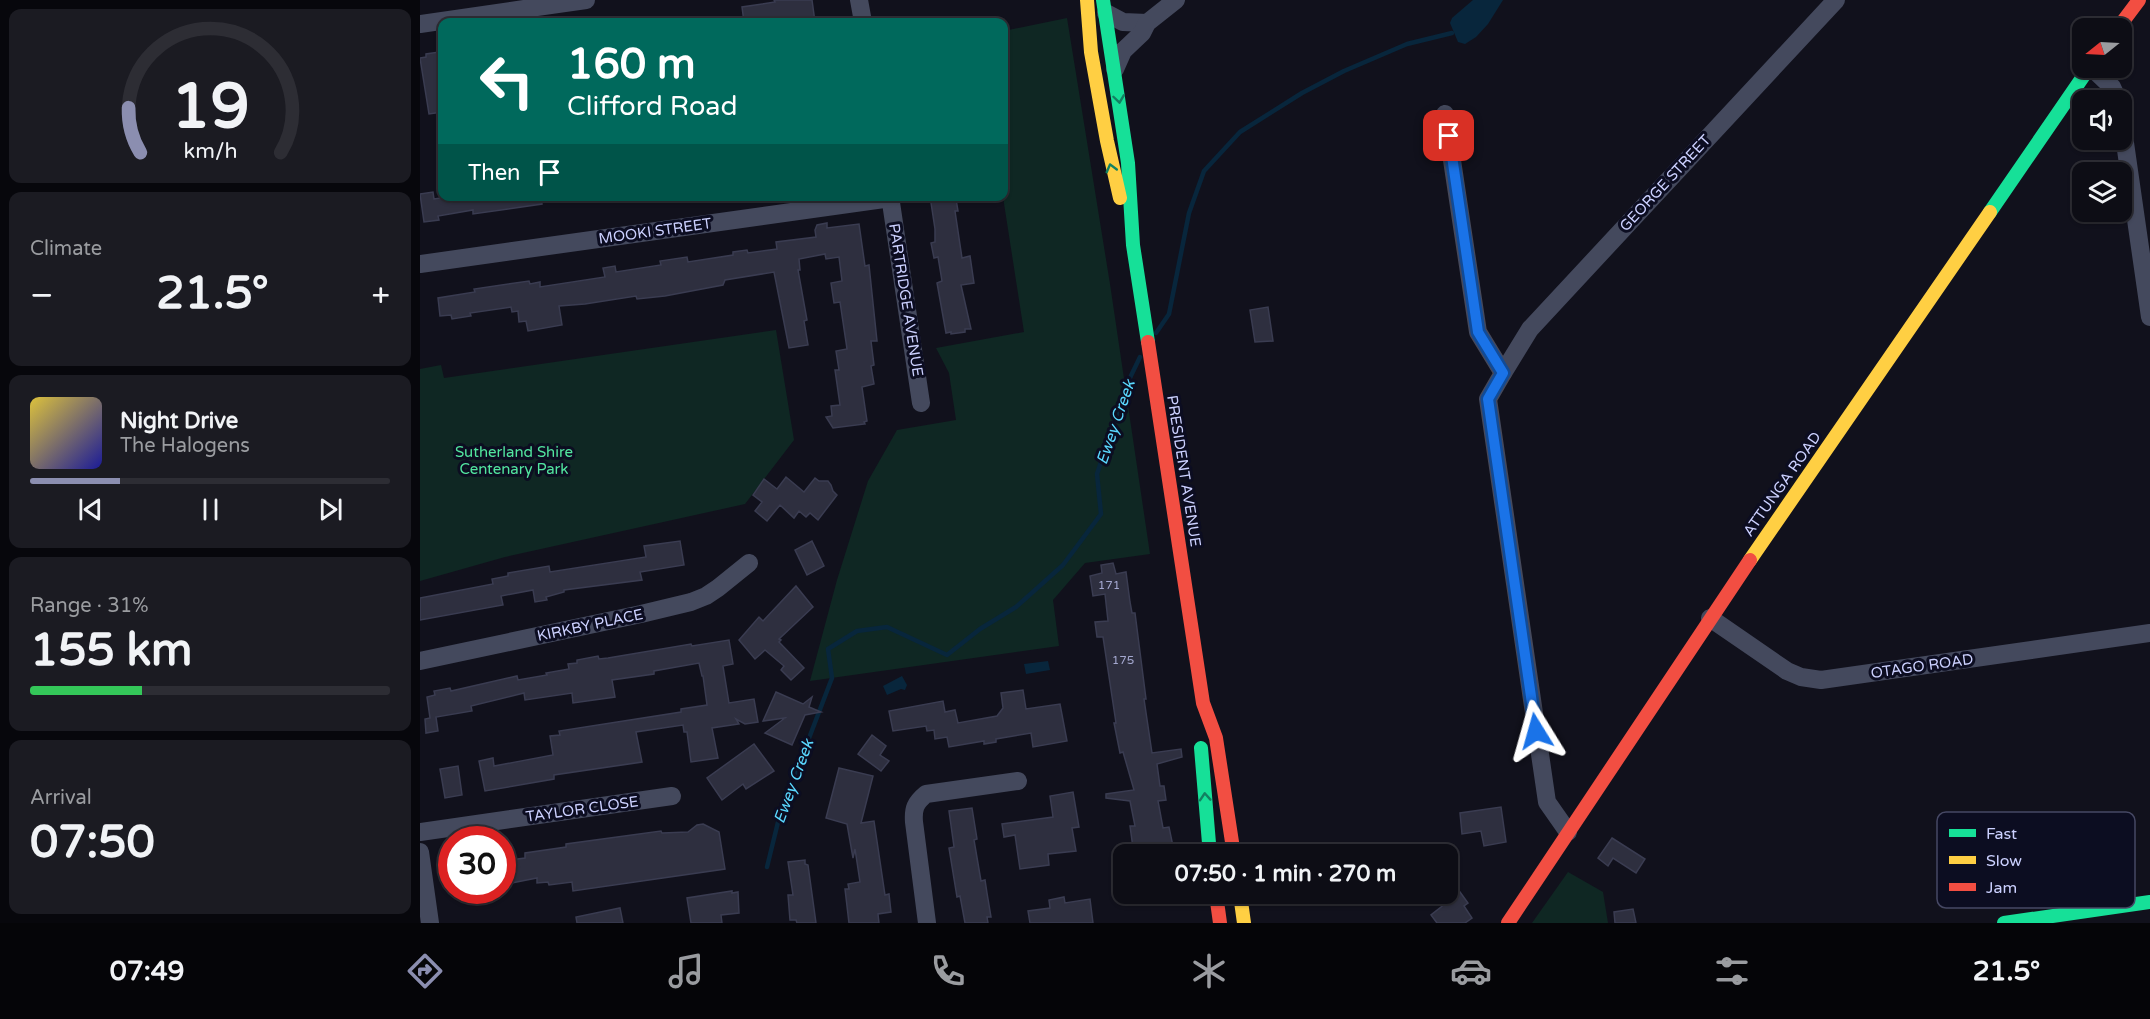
<!DOCTYPE html>
<html lang="en">
<head>
<meta charset="utf-8">
<style>
  :root { --surface:#0d0d15; --page:#1b1b22; --text:#f1f3f6; --muted:#9a9ca0; --line:#2d2d34; --accent:#8b8eb0 }
  body { margin:0; font-family:"Varela Round",sans-serif; background:var(--page); color:var(--text); height:100vh; display:flex; flex-direction:column; font-size:22px; white-space:nowrap }
  * { box-sizing:border-box; margin:0 }
  p { font-size:20px; color:var(--muted) }
  .icon { flex:none; width:33px; height:33px; fill:none; stroke:currentColor; stroke-width:2; stroke-linecap:round; stroke-linejoin:round }
  .map { position:relative; flex:1; overflow:hidden }
  .details { display:flex; flex-direction:column; gap:9px; padding:9px; background:#07070c; width:420px }
  .details>* { flex:none }
  .hud { position:absolute; left:18px; top:18px; width:570px; height:183px; border-radius:12px; box-shadow:0 2px 4px #0004,0 0 0 2px var(--line); background:#00695c; color:#fff; overflow:hidden }
  .needle { width:39px; rotate:252deg }
  .controls { position:absolute; left:1652px; top:18px; display:grid; gap:12px }
  .controls a { display:grid; place-items:center; width:60px; height:60px; border-radius:12px; background:var(--surface); box-shadow:0 2px 4px #0004,0 0 0 2px var(--line); font-size:30px }
  .speed { position:absolute; left:18px; top:826px; display:flex; gap:12px; font-size:30px; font-weight:700; text-align:center }
  .speed>* { display:grid; place-content:center; width:78px; height:78px; border-radius:50%; background:var(--surface); box-shadow:0 2px 4px #0004,0 0 0 2px var(--line); line-height:1 }
  .speed .limit { border:9px solid #d22; background:#fff; color:#111 }
  .pin { position:absolute; display:grid; place-items:center; width:51px; height:51px; color:#fff; margin:-26px; border-radius:12px; box-shadow:0 3px 9px #0006 }
  .me { position:absolute; width:66px; margin:-33px; rotate:352deg; stroke-linejoin:round; filter:drop-shadow(0 0 4px #0008) }
  .turn { display:flex; align-items:center; gap:21px; height:126px; padding:0 30px; font-size:27px }
  .turn .icon { width:78px; height:78px; stroke-width:2.5 }
  .turn b { display:block; font-size:42px; line-height:51px }
  .then { display:flex; align-items:center; height:57px; padding:0 30px; background:#0003; gap:12px; font-size:22px }
  .big { font-size:45px; font-weight:700; line-height:1.1 }
  .details .card { flex:1; display:flex; flex-direction:column; justify-content:center; gap:9px; min-width:0; padding:0 21px; border-radius:12px; background:var(--page) }
  .details .dial { align-items:center; gap:0 }
  .dial svg { height:156px; overflow:visible; fill:none; stroke:var(--line); stroke-width:7; stroke-linecap:round; text-anchor:middle }
  .dial text { fill:var(--text); stroke:none }
  .song { display:flex; align-items:center; gap:18px }
  .cover { width:72px; height:72px; border-radius:9px; background:linear-gradient(135deg,hsl(50 70% 55%),hsl(240 70% 35%)) }
  .played { height:6px; border-radius:3px; background:linear-gradient(90deg,var(--accent) 25%,var(--line) 25%) }
  .keys { display:flex; justify-content:space-around; direction:ltr }
  .heat { display:flex; justify-content:space-between; align-items:center; font-size:33px; direction:ltr }
  .charge { height:9px; border-radius:4px; background:linear-gradient(90deg,#34c759 31%,var(--line) 0) }
  .trip { position:absolute; left:693px; top:844px; width:345px; height:60px; border-radius:12px; background:var(--surface); box-shadow:0 2px 4px #0004,0 0 0 2px var(--line); font-weight:700; line-height:60px; text-align:center }
  .dock { display:flex; height:96px; justify-content:space-around; align-items:center; background:#050508; color:var(--muted) }
  .dock .icon { width:42px; height:42px }
  .dock .on { color:var(--accent) }
  .dock b { font-size:27px; color:var(--text) }
  main { display:flex; flex:1; min-height:0 }
  .map>svg:first-child { display:block }
  .green { fill:#0f2723 }
  .water { fill:#08263c }
  .lines { fill:none; stroke-linecap:round; stroke-linejoin:round }
  .stream { stroke:#08263c; stroke-width:4.5 }
  .building { fill:#2e2f3f; stroke:#3a3c51; stroke-width:1.5 }
  .street { stroke:#44495d; stroke-width:18 }
  .fast { stroke:#16e098; stroke-width:14 }
  .slow { stroke:#ffcf43; stroke-width:14 }
  .jam { stroke:#f24e42; stroke-width:14 }
  .oneway { stroke:#128162 }
  .route-casing { stroke:#114b97; stroke-width:15 }
  .route { stroke:#1a73e8; stroke-width:10 }
  .labels { text-anchor:middle; stroke-width:6; stroke-linejoin:round; paint-order:stroke }
  .number-label { font-size:12px; fill:#a4a8cf }
  .street-label { font-size:15px; fill:#ccd1ff; stroke:#0c0d21 }
  .park-label { font-size:15px; fill:#52e59f; stroke:#0c0d21 }
  .water-label { font-size:16px; font-style:italic; fill:#5ad8ff; stroke:#0c0d21 }
  .key { fill:#0c0d21; stroke:#464864; stroke-width:1.5 }
  .key-label { font-size:16px; fill:#ccd1ff }
</style>
</head>
<body>
<main>
<section class="details">
<div class="card dial"><svg viewBox="0 0 100 80">
<path d="M14 69A42 42 0 1 1 86 69"/>
<path d="M14 69A42 42 0 0 1 8 46" stroke="#8b8eb0"/>
<text x="50" y="56" font-size="32" font-weight="700">19</text>
<text x="50" y="72" font-size="11">km/h</text>
</svg></div>
<div class="card"><p>Climate</p>
<div class="heat"><a>−</a><b class="big">21.5°</b><a>+</a></div>
</div>
<div class="card">
<div class="song"><i class="cover"></i><div><b>Night Drive</b><p>The Halogens</p></div></div>
<div class="played"></div>
<div class="keys"><svg class="icon" aria-label="previous" viewBox="0 0 24 24"><path d="M18 5L8 12l10 7zM5 5v14"/></svg><svg class="icon" aria-label="pause" viewBox="0 0 24 24"><path d="M8 5v14M16 5v14"/></svg><svg class="icon" aria-label="next" viewBox="0 0 24 24"><path d="M6 5l10 7-10 7zM19 5v14"/></svg></div>
</div>
<div class="card"><p>Range · 31%</p><b class="big">155 km</b><div class="charge"></div></div>
<div class="card"><p>Arrival</p><b class="big">07:50</b></div>
</section>
<div class="map">
<svg width="1730" height="923" viewBox="0 0 1730 923">
  <rect width="100%" height="100%" fill="#11111c"/>
  <g class="green">
    <polygon points="647,18 690,284 730,554 665,563 633,600 639,646 390,681 417,580 448,481 477,430 536,420 529,373 516,348 604,332 583,197 584,31"/>
    <polygon points="356,330 374,440 325,504 85,557 0,581 0,369 21,365 24,378"/>
    <polygon points="1148,872 1183,892 1188,923 1112,923"/>
  </g>
  <g class="water">
    <polygon points="1053,0 1083,0 1068,24 1056,37 1045,44 1038,42 1030,23 1032,18"/>
    <polygon points="628,661 630,670 606,674 604,664"/>
    <polygon points="482,676 487,685 485,690 481,689 467,695 463,686"/>
  </g>
  <g class="lines">
    <g class="stream">
      <polyline points="736,333 749,314 769,213 784,171 820,132 882,93 924,71 987,44 1032,33"/>
      <polyline points="347,867 360,814 412,678 408,649 437,631 467,627 527,655 560,629 596,607 643,565 681,514 677,474 707,384 720,357"/>
    </g>
  </g>
  <g class="building">
    <polygon points="354,0 392,0 395,22 324,22 322,7 355,2"/>
    <polygon points="19,52 20,55 22,54 22,112 9,114 0,58 6,57 6,54"/>
    <polygon points="13,192 14,199 34,196 121,196 122,204 53,214 53,210 18,216 19,220 4,222 0,194"/>
    <polygon points="510,196 529,196 529,200 536,199 538,211 535,211 542,258 550,256 554,283 541,285 551,329 545,329 545,332 531,334 531,332 526,333 517,283 522,281 518,257 514,258 511,243 515,242 515,229"/>
    <polygon points="407,223 407,228 439,224 445,266 449,265 457,341 451,341 454,365 451,366 454,384 442,387 447,421 444,422 445,424 413,428 406,417 412,416 411,406 420,405 415,370 419,370 416,351 427,349 420,302 414,303 411,283 422,281 419,257 406,259 405,254 379,259 380,270 378,270 387,320 384,321 388,345 369,348 354,272 305,280 303,285 245,296 217,299 216,296 165,304 139,306 142,325 108,331 106,321 99,322 98,311 92,312 91,307 50,313 51,316 32,319 31,315 20,316 18,298 55,292 54,289 109,281 110,284 120,282 120,287 185,277 183,268 195,266 196,272 241,265 240,261 267,257 268,262 313,255 313,252 327,250 328,253 357,249 356,242 396,237 395,230 397,225"/>
    <polygon points="848,307 853,341 835,342 830,310"/>
    <polygon points="366,477 384,492 395,478 399,481 408,481 411,485 413,491 417,495 398,520 390,513 386,517 379,511 374,518 360,505 347,521 335,511 342,502 333,495 344,479 357,489"/>
    <polygon points="260,541 264,565 220,572 222,580 144,590 144,592 126,597 127,600 115,602 113,590 81,596 83,605 0,620 0,598 73,584 72,579 88,576 88,573 129,566 130,572 226,557 224,546"/>
    <polygon points="392,541 404,566 387,575 375,550"/>
    <polygon points="693,563 696,574 706,572 710,602 712,613 715,613 726,699 724,699 732,753 761,749 762,757 737,764 740,786 744,786 746,800 738,801 743,828 749,827 754,851 746,852 747,855 714,855 710,826 715,826 710,801 686,798 686,794 714,790 703,752 700,753 694,723 696,723 683,637 677,637 675,622 688,621 685,594 673,596 670,576 682,573 681,565"/>
    <polygon points="376,586 393,607 359,639 361,640 359,642 384,668 371,680 361,670 364,666 345,650 335,659 319,640 339,617 343,621"/>
    <polygon points="309,640 313,664 303,666 309,703 334,699 338,722 325,724 316,719 319,724 292,728 298,758 271,762 267,732 264,732 263,725 216,732 222,762 134,775 134,779 65,791 59,761 73,758 74,766 133,755 130,736 140,735 139,731 261,712 261,709 287,705 283,676 282,676 279,663 234,671 234,674 192,680 195,697 153,703 152,693 105,700 104,693 51,706 52,711 16,717 18,731 6,733 5,719 10,718 7,697 15,695 14,691 30,688 31,691 97,676 98,680 127,675 126,673 149,669 148,664 157,663 157,660 178,656 179,659 188,658 271,644 272,646"/>
    <polygon points="603,690 606,709 640,704 647,741 613,747 611,733 576,739 576,742 564,744 564,741 529,747 527,737 515,739 514,730 507,731 506,726 473,731 469,711 523,701 525,712 535,710 538,723 577,716 583,708 581,693"/>
    <polygon points="356,692 383,704 392,697 389,707 401,712 385,715 372,745 345,733 365,718 343,721"/>
    <polygon points="452,735 466,746 460,755 469,761 461,771 438,754"/>
    <polygon points="334,744 354,771 326,789 323,784 302,800 287,778"/>
    <polygon points="38,766 42,795 25,798 20,769"/>
    <polygon points="419,768 453,776 441,823 454,821 465,895 469,894 471,912 458,914 459,923 429,923 425,889 429,889 428,884 440,882 435,849 433,858 427,824 406,818"/>
    <polygon points="653,792 659,827 652,828 656,851 628,854 629,865 600,869 595,835 584,837 582,824 633,817 630,796"/>
    <polygon points="1081,807 1086,842 1064,846 1061,831 1042,834 1040,813"/>
    <polygon points="552,808 557,839 554,840 561,881 565,880 567,893 571,917 567,917 568,923 545,923 540,896 537,897 529,848 534,847 529,811"/>
    <polygon points="283,824 299,832 305,869 153,891 152,882 129,885 128,882 117,883 117,878 82,885 82,861 105,858 105,853 146,847 146,844 241,831 242,833 268,832 277,825"/>
    <polygon points="1192,838 1225,859 1216,873 1193,858 1188,866 1178,858"/>
    <polygon points="385,860 385,864 388,865 396,923 377,923 376,920 370,920 368,895 373,895 368,862"/>
    <polygon points="312,891 312,893 318,892 319,913 301,915 302,923 271,923 267,898"/>
    <polygon points="1040,892 1048,903 1044,906 1052,918 1045,923 1017,923 1011,915"/>
    <polygon points="644,897 645,903 670,899 673,923 610,923 608,911 630,908 629,900"/>
    <polygon points="200,908 203,923 157,923 156,917"/>
    <polygon points="1213,909 1216,923 1195,923 1194,912"/>
  </g>
  <g class="lines">
    <g class="street">
      <polyline points="439,0 443,22"/>
      <polyline points="686,13 703,22 727,23"/>
      <polyline points="0,24 166,0"/>
      <polyline points="1672,68 1692,87 1698,100"/>
      <polyline points="695,69 703,51 722,33 727,23 756,0"/>
      <polyline points="1025,114 1058,332 1083,373 1068,399 1127,802 1148,832"/>
      <polyline points="1701,115 1730,317"/>
      <polyline points="470,196 501,403"/>
      <polyline points="0,264 471,198"/>
      <polyline points="1083,373 1110,329 1416,0"/>
      <polyline points="1290,618 1367,671 1381,677 1401,680 1730,633"/>
      <polyline points="0,661 221,614 271,602 286,596 298,588 329,563"/>
      <polyline points="0,832 252,796"/>
      <polyline points="0,852 10,923"/>
      <path d="M 507,923 L 494,822 C 493,809 495,803 506,794 L 598,781"/>
    </g>
    <g class="fast">
      <polyline points="683,0 708,163 713,245 728,342"/>
      <polyline points="1570,212 1669,68"/>
      <polyline points="781,748 790,855"/>
      <polyline points="1584,923 1730,902"/>
    </g>
    <g class="slow">
      <polyline points="667,0 671,52 687,141 700,198"/>
      <polyline points="1330,560 1570,212"/>
      <polyline points="820,894 824,923"/>
    </g>
    <g class="jam">
      <polyline points="1698,28 1719,0"/>
      <polyline points="728,342 783,703 796,738 814,855"/>
      <polyline points="796,894 800,923"/>
      <polyline points="1088,923 1330,560"/>
    </g>
  </g>
  <defs><path id="oneway-chevron" d="M-2-3.5L2.5 0L-2 3.5" fill="none" stroke-width="1.6" stroke-linecap="round" stroke-linejoin="round" transform="scale(1.5)"/></defs>
  <g class="oneway">
    <use href="#oneway-chevron" transform="translate(699 99) rotate(82)"/>
    <use href="#oneway-chevron" transform="translate(691 168) rotate(-105)"/>
    <use href="#oneway-chevron" transform="translate(785 797) rotate(-94)"/>
  </g>
  <g class="lines">
    <defs>
      <polyline id="route" points="1029,136 1058,332 1083,373 1068,399 1116,731"/>
    </defs>
    <use href="#route" class="route-casing"/>
    <use href="#route" class="route"/>
  </g>
  <g class="labels">
    <g class="number-label">
      <text x="689" y="589">171</text>
      <text x="703" y="664">175</text>
    </g>
    <g class="street-label">
      <text transform="translate(1245 183) rotate(-47)" y="5">GEORGE STREET</text>
      <text transform="translate(235 231) rotate(-8)" y="5">MOOKI STREET</text>
      <text transform="translate(486 300) rotate(81)" y="5">PARTRIDGE AVENUE</text>
      <text transform="translate(764 471) rotate(81)" y="5">PRESIDENT AVENUE</text>
      <text transform="translate(1362 484) rotate(-55)" y="5">ATTUNGA ROAD</text>
      <text transform="translate(170 625) rotate(-12)" y="5">KIRKBY PLACE</text>
      <text transform="translate(1502 666) rotate(-8)" y="5">OTAGO ROAD</text>
      <text transform="translate(162 809) rotate(-8)" y="5">TAYLOR CLOSE</text>
    </g>
    <g class="park-label">
      <text x="94" y="457">Sutherland Shire<tspan x="94" dy="17">Centenary Park</tspan></text>
    </g>
    <g class="water-label">
      <text transform="translate(695 422) rotate(-71)" y="6">Ewey Creek</text>
      <text transform="translate(373 781) rotate(-70)" y="6">Ewey Creek</text>
    </g>
  </g>
  <rect x="1517" y="812" width="198" height="96" rx="9" class="key"/>
  <rect x="1529" y="829" width="27" height="8" fill="#16e098"/>
  <rect x="1529" y="856" width="27" height="8" fill="#ffcf43"/>
  <rect x="1529" y="883" width="27" height="8" fill="#f24e42"/>
  <g class="key-label">
    <text x="1566" y="839">Fast</text>
    <text x="1566" y="866">Slow</text>
    <text x="1566" y="893">Jam</text>
  </g>
</svg>
<div class="controls">
<a><svg class="needle" viewBox="-14 -14 28 28"><path d="M0-13l5 13h-10z" fill="#e53935"/><path d="M0 13l5-13h-10z" fill="#9a9ca0"/></svg></a>
<a><svg class="icon" aria-label="sound" viewBox="0 0 24 24"><path d="M4 9h4l5-4v14l-5-4H4zM17 9q2 3 0 6"/></svg></a>
<a><svg class="icon" aria-label="layers" viewBox="0 0 24 24"><path d="M12 4l9 5-9 5-9-5zM3 14l9 5 9-5"/></svg></a>
</div>
<div class="speed"><div class="limit">30</div></div>
<div class="pin" style="left:1029px;top:136px;background:#d93025"><svg class="icon" aria-label="arrive" viewBox="0 0 24 24"><path d="M6 21V4h12l-3 4 3 4H6"/></svg></div>
<svg class="me" style="left:1116px;top:731px" viewBox="-20 -20 40 40"><path d="M0-17L14 15 0 8-14 15z" fill="#1a73e8" stroke="#fff" stroke-width="4"/></svg>
<div class="trip">07:50 · 1 min · 270 m</div>
<div class="hud">
<div class="turn"><svg class="icon" aria-label="left" viewBox="0 0 24 24"><path d="M17 20v-9H6M10 6l-5 5 5 5"/></svg><div><b>160 m</b>Clifford Road</div></div>
<div class="then">Then<svg class="icon" aria-label="arrive" viewBox="0 0 24 24"><path d="M6 21V4h12l-3 4 3 4H6"/></svg></div>
</div>
</div>
</main>
<nav class="dock">
<b>07:49</b>
<svg class="icon on" aria-label="directions" viewBox="0 0 24 24"><path d="M12 3l9 9-9 9-9-9zM9 14v-3h6M13 9l2 2-2 2"/></svg>
<svg class="icon" aria-label="music" viewBox="0 0 24 24"><path d="M9 18V5l10-2v13"/><circle cx="6" cy="18" r="3"/><circle cx="16" cy="16" r="3"/></svg>
<svg class="icon" aria-label="phone" viewBox="0 0 24 24"><path d="M5 4h4l2 5-3 2q2 4 5 5l2-3 5 2v4C11 20 4 13 5 4z"/></svg>
<svg class="icon" aria-label="climate" viewBox="0 0 24 24"><path d="M12 3v18M4 7l16 10M4 17L20 7"/></svg>
<svg class="icon" aria-label="car" viewBox="0 0 24 24"><path d="M5 17H2v-5l4-1 3-4h7l3 4 3 1v5h-3M9 17h6M6 11h13"/><circle cx="7" cy="17" r="2"/><circle cx="17" cy="17" r="2"/></svg>
<svg class="icon" aria-label="filters" viewBox="0 0 24 24"><path d="M4 7h16M4 17h16"/><circle cx="9" cy="7" r="2"/><circle cx="15" cy="17" r="2"/></svg>
<b>21.5°</b>
</nav>
</body>
</html>
